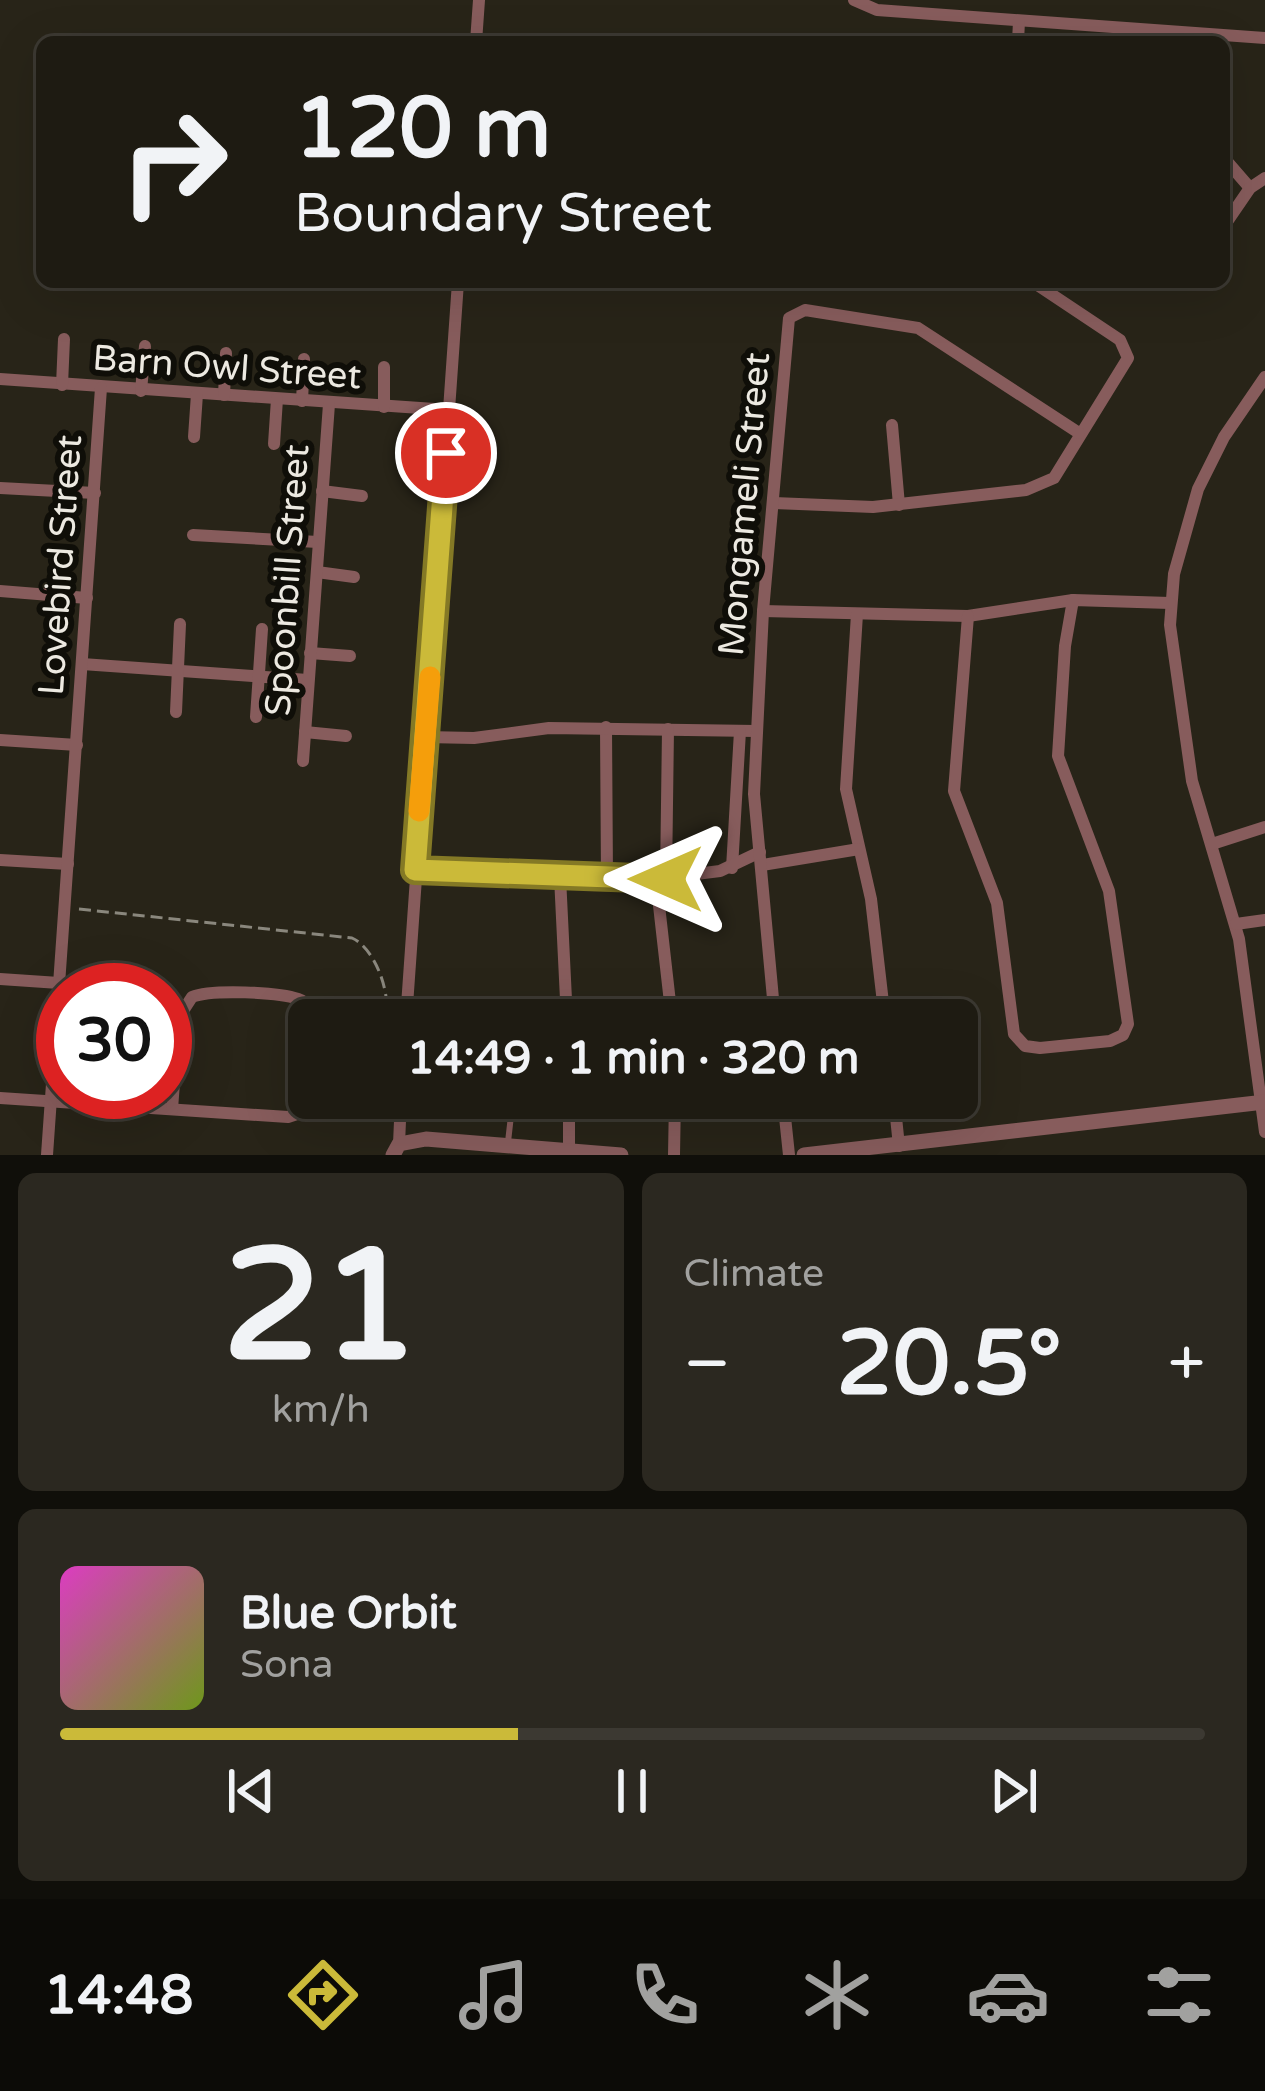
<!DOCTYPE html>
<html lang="en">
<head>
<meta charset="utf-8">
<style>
  :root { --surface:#1e1b12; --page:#2b2820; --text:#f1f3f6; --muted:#a1a19f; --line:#3c3932; --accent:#cbba39 }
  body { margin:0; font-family:"Varela Round",sans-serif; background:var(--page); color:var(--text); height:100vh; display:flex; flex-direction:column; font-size:45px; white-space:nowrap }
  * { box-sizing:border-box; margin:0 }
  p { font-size:39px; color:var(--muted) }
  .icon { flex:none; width:66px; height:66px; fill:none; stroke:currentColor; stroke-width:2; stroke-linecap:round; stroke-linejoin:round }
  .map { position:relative; height:1155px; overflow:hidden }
  .details { display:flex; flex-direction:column; gap:18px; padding:18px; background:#100f0a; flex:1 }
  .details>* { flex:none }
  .hud { position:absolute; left:36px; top:36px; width:1194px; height:252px; border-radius:18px; box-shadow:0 12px 48px #0002,0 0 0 3px var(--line); background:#1e1b12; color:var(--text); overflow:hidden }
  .speed { position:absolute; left:36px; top:963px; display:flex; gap:24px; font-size:60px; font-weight:700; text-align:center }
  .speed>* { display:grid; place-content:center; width:156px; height:156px; border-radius:50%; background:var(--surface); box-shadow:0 12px 48px #0002,0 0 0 3px var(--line); line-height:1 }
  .speed .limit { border:18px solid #d22; background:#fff; color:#111 }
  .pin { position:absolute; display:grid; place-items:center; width:102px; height:102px; color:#fff; margin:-51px; border:6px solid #fff; border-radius:50%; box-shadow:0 3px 12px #0007 }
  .me { position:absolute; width:132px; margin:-66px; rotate:270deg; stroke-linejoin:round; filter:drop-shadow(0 0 9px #0008) }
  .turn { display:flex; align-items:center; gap:42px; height:252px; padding:0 60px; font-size:54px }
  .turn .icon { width:156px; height:156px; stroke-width:2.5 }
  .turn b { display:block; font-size:84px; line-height:102px }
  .big { font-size:90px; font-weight:700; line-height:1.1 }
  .details .card { flex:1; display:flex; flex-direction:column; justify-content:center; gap:18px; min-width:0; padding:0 42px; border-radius:18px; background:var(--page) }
  .details .dial { align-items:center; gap:0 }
  .dial b { font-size:156px; line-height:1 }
  .song { display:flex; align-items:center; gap:36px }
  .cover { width:144px; height:144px; border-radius:18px; background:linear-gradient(135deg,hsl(310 70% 55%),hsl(80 70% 35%)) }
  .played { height:12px; border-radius:6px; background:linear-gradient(90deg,var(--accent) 40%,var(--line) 40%) }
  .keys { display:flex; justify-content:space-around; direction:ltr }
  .heat { display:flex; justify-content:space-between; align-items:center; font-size:66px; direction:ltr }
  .details .tiles { flex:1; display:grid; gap:18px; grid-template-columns:1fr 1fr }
  .card:last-child { grid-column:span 2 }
  .trip { position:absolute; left:288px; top:999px; width:690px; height:120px; border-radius:18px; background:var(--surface); box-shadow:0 12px 48px #0002,0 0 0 3px var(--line); font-weight:700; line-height:120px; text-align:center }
  .dock { display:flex; height:192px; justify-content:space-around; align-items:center; background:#0c0b07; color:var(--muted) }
  .dock .icon { width:84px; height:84px }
  .dock .on { color:var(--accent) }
  .dock b { font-size:54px; color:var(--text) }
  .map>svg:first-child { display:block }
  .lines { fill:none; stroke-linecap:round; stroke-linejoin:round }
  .path { stroke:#8a877d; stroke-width:3; stroke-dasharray:12 6; stroke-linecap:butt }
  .service { stroke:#875c5c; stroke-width:6 }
  .minor { stroke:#875c5c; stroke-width:12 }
  .tertiary { stroke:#875c5c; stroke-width:15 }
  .route-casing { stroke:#847925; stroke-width:30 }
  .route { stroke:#cbba39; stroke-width:21 }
  .slow { stroke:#f59e0b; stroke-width:21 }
  .labels { text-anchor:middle; stroke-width:12; stroke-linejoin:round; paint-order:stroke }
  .street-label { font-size:36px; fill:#ece9e1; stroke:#0f0e08 }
</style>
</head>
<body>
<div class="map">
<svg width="1265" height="1155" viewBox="0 0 1265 1155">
  <rect width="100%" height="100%" fill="#282418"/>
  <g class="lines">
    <path class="path" d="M 79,909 L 352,938 C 376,949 391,994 386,1020"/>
    <polyline class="service" points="508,1142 513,1098"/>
    <g class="minor">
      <polyline points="854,0 877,10 1265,38"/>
      <polyline points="476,42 479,0"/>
      <polyline points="1018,42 1019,21"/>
      <polyline points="1224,158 1250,188"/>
      <polyline points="1224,226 1250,188 1265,178"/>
      <polyline points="1265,377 1224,437 1198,489 1174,574 1170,625 1192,781 1239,939 1265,1132"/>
      <polyline points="0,379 449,410"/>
      <polyline points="62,385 64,339"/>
      <polyline points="141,391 145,346"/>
      <polyline points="224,395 226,353"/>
      <polyline points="302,401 304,359"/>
      <polyline points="384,407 384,367"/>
      <polyline points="892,425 899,505"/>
      <polyline points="194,437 197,394"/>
      <polyline points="274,444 277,399"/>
      <polyline points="0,488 95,493"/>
      <polyline points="322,491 362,496"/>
      <polyline points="774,503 873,507 1026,490 1054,478 1128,358 1120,340 1033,282"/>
      <polyline points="193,535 318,542"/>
      <polyline points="317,572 354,577"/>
      <polyline points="0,591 87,598"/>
      <polyline points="763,611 968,616 1073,600 1170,603"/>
      <polyline points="857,614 846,789 871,899 885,1020"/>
      <polyline points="968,616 954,791 997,903 1014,1034 1025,1046 1040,1048 1110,1041 1123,1035 1128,1024 1109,891 1058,756 1065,646 1073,600"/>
      <polyline points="310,653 350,656"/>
      <polyline points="82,664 308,680"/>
      <polyline points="176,712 180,624"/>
      <polyline points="256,717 262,629"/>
      <polyline points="606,727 607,878"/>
      <polyline points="305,732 346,736"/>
      <polyline points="425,737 474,738 549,728 756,731"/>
      <polyline points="0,740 77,745"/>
      <polyline points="303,761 329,404"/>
      <polyline points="1212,844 1265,827"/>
      <polyline points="0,860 68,864"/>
      <polyline points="762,865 859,849"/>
      <polyline points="732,868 740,731"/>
      <polyline points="415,870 656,879 720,871 760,852"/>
      <polyline points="560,877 567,1020"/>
      <polyline points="656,879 672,1020"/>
      <polyline points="666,879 668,729"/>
      <polyline points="1236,924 1265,920"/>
      <polyline points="0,979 59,983"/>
      <polyline points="406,1020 458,282"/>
      <polyline points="775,1020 754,794 763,611 789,318 805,310 918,328 1079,433"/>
      <polyline points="0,1098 288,1117 303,1112 310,1098"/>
      <polyline points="569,1098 569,1151"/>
      <polyline points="783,1098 789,1155"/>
      <polyline points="894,1098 899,1146"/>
      <path d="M 172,1109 L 179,1017 L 192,997 C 211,989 279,992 298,999 C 309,1003 313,1011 318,1020"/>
      <polyline points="399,1144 401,1098"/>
      <polyline points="47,1155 101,388"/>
      <polyline points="674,1155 675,1098"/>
    </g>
    <g class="tertiary">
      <polyline points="393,1155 399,1144 426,1139 621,1155"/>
      <polyline points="804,1155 1265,1102"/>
    </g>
  </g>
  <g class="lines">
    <defs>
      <polyline id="route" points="446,453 415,870 666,879"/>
    </defs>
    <use href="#route" class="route-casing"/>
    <use href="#route" class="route"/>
    <polyline class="slow" points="419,811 430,677"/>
  </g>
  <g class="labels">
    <g class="street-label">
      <text transform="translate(227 366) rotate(4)" y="13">Barn Owl Street</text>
      <text transform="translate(743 504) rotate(-85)" y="13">Mongameli Street</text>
      <text transform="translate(59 565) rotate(-86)" y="13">Lovebird Street</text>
      <text transform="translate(286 580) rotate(-86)" y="13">Spoonbill Street</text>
    </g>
  </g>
</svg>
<div class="speed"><div class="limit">30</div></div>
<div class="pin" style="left:446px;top:453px;background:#d93025"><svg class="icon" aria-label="arrive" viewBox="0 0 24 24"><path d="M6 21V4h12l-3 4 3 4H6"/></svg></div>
<svg class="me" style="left:666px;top:879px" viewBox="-20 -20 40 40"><path d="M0-17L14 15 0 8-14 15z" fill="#cbba39" stroke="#fff" stroke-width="4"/></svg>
<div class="trip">14:49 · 1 min · 320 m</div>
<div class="hud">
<div class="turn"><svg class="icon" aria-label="right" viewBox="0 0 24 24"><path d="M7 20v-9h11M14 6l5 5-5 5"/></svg><div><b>120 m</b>Boundary Street</div></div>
</div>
</div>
<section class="details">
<div class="tiles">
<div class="card dial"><b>21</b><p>km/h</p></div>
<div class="card"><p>Climate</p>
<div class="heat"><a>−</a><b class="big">20.5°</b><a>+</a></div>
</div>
<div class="card">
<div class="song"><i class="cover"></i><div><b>Blue Orbit</b><p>Sona</p></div></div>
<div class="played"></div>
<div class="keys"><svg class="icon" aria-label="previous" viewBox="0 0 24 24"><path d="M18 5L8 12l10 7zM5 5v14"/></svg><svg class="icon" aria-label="pause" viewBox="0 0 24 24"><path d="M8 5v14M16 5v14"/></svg><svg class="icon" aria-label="next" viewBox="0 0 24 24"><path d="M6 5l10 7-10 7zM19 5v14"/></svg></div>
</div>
</div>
</section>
<nav class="dock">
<b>14:48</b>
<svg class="icon on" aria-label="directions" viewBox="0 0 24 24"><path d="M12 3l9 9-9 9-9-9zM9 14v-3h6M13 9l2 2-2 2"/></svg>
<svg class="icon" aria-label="music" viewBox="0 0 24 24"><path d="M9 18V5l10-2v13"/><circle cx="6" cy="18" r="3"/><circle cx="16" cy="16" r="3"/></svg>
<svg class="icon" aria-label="phone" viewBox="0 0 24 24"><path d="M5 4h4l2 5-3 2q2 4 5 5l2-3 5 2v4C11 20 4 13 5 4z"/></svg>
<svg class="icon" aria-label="climate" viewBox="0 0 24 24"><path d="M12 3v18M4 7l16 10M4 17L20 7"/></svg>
<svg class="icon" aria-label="car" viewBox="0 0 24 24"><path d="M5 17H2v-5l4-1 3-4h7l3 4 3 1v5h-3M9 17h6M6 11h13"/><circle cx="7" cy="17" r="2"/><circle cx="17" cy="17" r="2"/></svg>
<svg class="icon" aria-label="filters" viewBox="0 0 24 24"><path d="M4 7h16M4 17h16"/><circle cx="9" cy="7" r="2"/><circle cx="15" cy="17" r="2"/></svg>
</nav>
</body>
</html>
